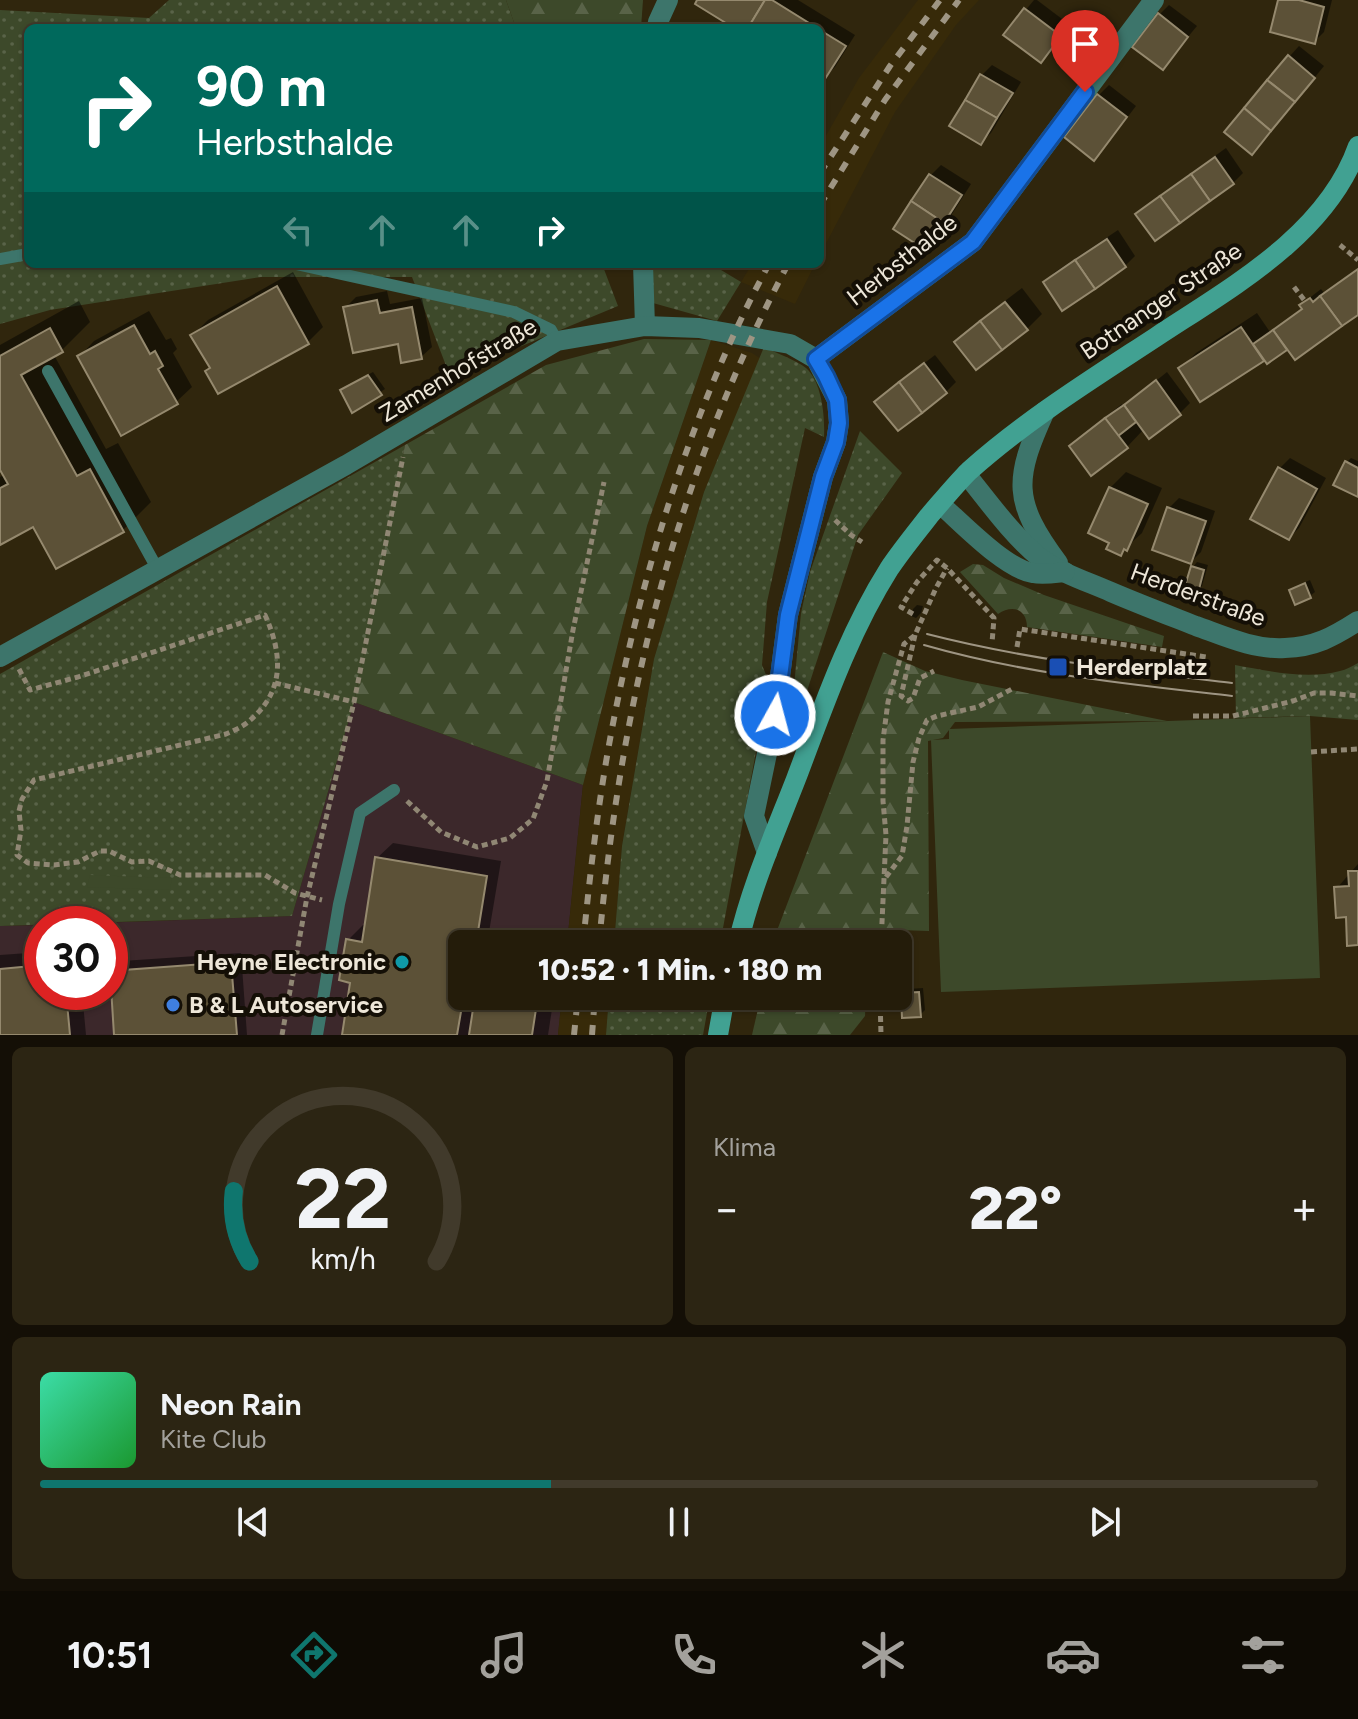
<!DOCTYPE html>
<html lang="de">
<head>
<meta charset="utf-8">
<style>
  :root { --surface:#241c0a; --page:#2c2513; --text:#f1f3f6; --muted:#a3a19c; --line:#413a2b; --accent:#0f766e }
  body { margin:0; font-family:Figtree,sans-serif; background:var(--page); color:var(--text); height:100vh; display:flex; flex-direction:column; font-size:30px; white-space:nowrap }
  * { box-sizing:border-box; margin:0 }
  p { font-size:26px; color:var(--muted) }
  .icon { flex:none; width:44px; height:44px; fill:none; stroke:currentColor; stroke-width:2; stroke-linecap:round; stroke-linejoin:round }
  .map { position:relative; height:1035px; overflow:hidden }
  .panel { display:flex; flex-direction:column; gap:12px; padding:12px; background:#140f06; flex:1 }
  .panel>* { flex:none }
  .top-card { position:absolute; left:24px; top:24px; width:800px; height:244px; border-radius:12px; box-shadow:0 2px 6px #0004,0 0 0 2px var(--line); background:#00695c; color:#fff; overflow:hidden }
  .speed { position:absolute; left:24px; top:906px; display:flex; gap:16px; font-size:40px; font-weight:700; text-align:center }
  .speed>* { display:grid; place-content:center; width:104px; height:104px; border-radius:50%; background:var(--surface); box-shadow:0 2px 6px #0004,0 0 0 2px var(--line); line-height:1 }
  .speed .limit { border:12px solid #d22; background:#fff; color:#111 }
  .pin { position:absolute; display:grid; place-items:center; width:68px; height:68px; color:#fff; margin:-82px -34px; border-radius:50% 50% 50% 0; rotate:-45deg; box-shadow:0 0 8px #0007 }
  .pin .icon { rotate:45deg }
  .me { position:absolute; width:88px; margin:-44px; rotate:7deg; stroke-linejoin:round; filter:drop-shadow(0 0 6px #0008) }
  .turn { display:flex; align-items:center; gap:28px; height:168px; padding:0 40px; font-size:36px }
  .turn .icon { width:104px; height:104px; stroke-width:2.5 }
  .turn b { display:block; font-size:56px; line-height:68px }
  .lanes { display:flex; align-items:center; height:76px; padding:0 40px; background:#0003; justify-content:center; gap:40px; direction:ltr }
  .lanes .off { opacity:.35 }
  .big { font-size:60px; font-weight:800; line-height:1.1 }
  .panel .widget { flex:1; display:flex; flex-direction:column; justify-content:center; gap:12px; min-width:0; padding:0 28px; border-radius:12px; background:var(--page) }
  .panel .dial { align-items:center; gap:0 }
  .dial svg { height:208px; overflow:visible; fill:none; stroke:var(--line); stroke-width:7; stroke-linecap:round; text-anchor:middle }
  .dial text { fill:var(--text); stroke:none }
  .song { display:flex; align-items:center; gap:24px }
  .cover { width:96px; height:96px; border-radius:12px; background:linear-gradient(135deg,hsl(160 70% 55%),hsl(130 70% 35%)) }
  .played { height:8px; border-radius:4px; background:linear-gradient(90deg,var(--accent) 40%,var(--line) 40%) }
  .keys { display:flex; justify-content:space-around; direction:ltr }
  .heat { display:flex; justify-content:space-between; align-items:center; font-size:44px; direction:ltr }
  .panel .tiles { flex:1; display:grid; gap:12px; grid-template-columns:1fr 1fr }
  .widget:last-child { grid-column:span 2 }
  .trip { position:absolute; left:448px; top:930px; width:464px; height:80px; border-radius:12px; background:var(--surface); box-shadow:0 2px 6px #0004,0 0 0 2px var(--line); font-weight:800; line-height:80px; text-align:center }
  .dock { display:flex; height:128px; justify-content:space-around; align-items:center; background:#0e0b04; color:var(--muted) }
  .dock .icon { width:56px; height:56px }
  .dock .active { color:var(--accent) }
  .dock b { font-size:36px; color:var(--text) }
  .map>svg:first-child { display:block }
  .industrial { fill:#3c282b }
  .built { fill:#372a09 }
  .grass { fill:url(#grass-dots) }
  .forest { fill:url(#forest-firs) }
  .garden { fill:#3d492a }
  .shadow { fill:#0007 }
  .building { fill:#5c5137; stroke:#95896e; stroke-width:2 }
  .lines { fill:none; stroke-linecap:round; stroke-linejoin:round }
  .path { stroke:#908774; stroke-width:5; stroke-dasharray:6 4; stroke-linecap:butt }
  .service { stroke:#3d756b; stroke-width:12 }
  .minor { stroke:#3d756b; stroke-width:20 }
  .tertiary { stroke:#3d756b; stroke-width:20 }
  .secondary { stroke:#41a192; stroke-width:20 }
  .tram { stroke:#9e9583; stroke-width:2 }
  .rail { stroke:#9e9583; stroke-width:6; stroke-dasharray:10 10; stroke-linecap:butt }
  .route-casing { stroke:#114b97; stroke-width:20 }
  .route { stroke:#1a73e8; stroke-width:14 }
  .transit-dot { fill:#1a4fb4; stroke:#140f06; stroke-width:3 }
  .culture-dot { fill:#0f9aa8; stroke:#140f06; stroke-width:3 }
  .shop-dot { fill:#3f7fe0; stroke:#140f06; stroke-width:3 }
  .labels { text-anchor:middle; stroke-width:8; stroke-linejoin:round; paint-order:stroke }
  .street-label { font-size:24px; fill:#ede6d8; stroke:#140f06 }
  .poi-label { font-size:24px; font-weight:bold; fill:#ede6d8; stroke:#140f06; text-anchor:start }
</style>
</head>
<body>
<div class="map">
<svg width="1358" height="1035" viewBox="0 0 1358 1035">
  <defs>
    <pattern id="grass-dots" width="8" height="8" patternUnits="userSpaceOnUse" patternTransform="scale(2)"><rect width="8" height="8" fill="#3d492a"/><path d="M2 2h.1M6 6h.1" fill="none" stroke="#596348" stroke-width="1.8" stroke-linecap="round"/></pattern>
    <pattern id="forest-firs" width="22" height="20" patternUnits="userSpaceOnUse" patternTransform="scale(2)"><rect width="22" height="20" fill="#3d492a"/><path d="M5 1l3.5 6h-7zM16 11l3.5 6h-7z" fill="#596348"/></pattern>
  </defs>
  <rect width="100%" height="100%" fill="#30260d"/>
  <polygon class="industrial" points="354,702 583,785 567,944 462,944 462,996 562,996 558,1035 0,1035 0,926 42,925 42,992 110,992 110,924 70,924 292,916"/>
  <g class="built">
    <polygon points="918,0 979,0 956,25 895,112 820,255 820,146 859,78"/>
    <polygon points="752,264 815,264 795,304 741,282"/>
    <polygon points="711,340 752,353 761,359 704,492 654,659 622,845 614,944 567,944 583,785 647,526"/>
    <polygon points="562,996 609,996 606,1035 558,1035"/>
  </g>
  <g class="grass">
    <polygon points="169,0 506,0 516,28 28,28 28,264 602,264 618,306 450,376 412,277 261,277 50,310 0,324 0,10 149,18"/>
    <polygon points="652,264 711,264 741,282 717,321 653,303"/>
    <path d="M 764,347 C 776,353 796,360 806,368 C 822,382 825,417 824,437 L 805,428 L 767,602 L 762,665 L 769,682 L 720,944 L 614,944 L 622,846 L 654,659 L 704,492 Z"/>
    <polygon points="860,431 902,473 858,535 788,749 801,613 810,572"/>
    <polygon points="405,445 354,702 292,916 0,926 0,674"/>
    <path d="M 1358,663 L 1358,720 L 1310,716 L 1236,718 L 1235,665 C 1268,671 1307,680 1340,671 C 1346,670 1352,666 1358,663 Z"/>
    <polygon points="609,996 710,996 703,1035 606,1035"/>
  </g>
  <g class="forest">
    <polygon points="506,0 643,0 641,28 516,28"/>
    <polygon points="644,339 711,340 647,526 583,785 354,702 405,445 546,365"/>
    <path d="M 973,564 L 983,565 L 1004,578 L 1044,595 L 1164,636 L 1162,647 L 1027,627 C 1027,609 1012,604 998,614 L 960,572 Z"/>
    <polygon points="883,652 925,671 962,680 1167,721 955,722 943,738 928,741 929,931 870,929 869,944 774,944 778,928"/>
    <polygon points="761,996 866,996 865,1016 850,1035 752,1035"/>
  </g>
  <g class="garden">
    <polygon points="1310,716 1320,978 941,992 931,740 949,739 949,729"/>
    <polygon points="90,875 172,878 170,890 87,887"/>
  </g>
  <g class="shadow">
    <polygon points="699,0 798,0 855,35 835,67 825,77 820,74 820,28 738,28"/>
    <polygon points="1034,0 1037,0 1070,25 1040,61 1006,34"/>
    <polygon points="1280,0 1332,0 1324,32 1314,42"/>
    <polygon points="1169,5 1197,26 1163,67 1159,15"/>
    <polygon points="1299,46 1324,66 1262,142 1289,57"/>
    <polygon points="992,65 1021,82 991,133 980,143 952,126 982,75"/>
    <polygon points="1109,85 1136,106 1104,148 1067,137 1099,95"/>
    <polygon points="1226,148 1243,173 1233,183 1138,214 1148,204"/>
    <polygon points="941,165 971,184 937,238 926,248 896,228 931,175"/>
    <polygon points="1118,230 1135,256 1125,266 1045,282 1055,272"/>
    <polygon points="1358,268 1358,312 1287,347 1267,362 1264,357 1262,359 1181,368 1196,353 1257,313 1270,332 1303,308 1301,306 1312,296 1321,289 1324,293"/>
    <polygon points="293,272 323,327 308,342 211,367 193,335 208,320"/>
    <polygon points="1022,288 1042,314 1027,329 957,342 972,326"/>
    <polygon points="387,291 390,304 422,298 432,347 421,357 346,307 356,297"/>
    <polygon points="79,301 90,322 62,350 54,355 106,449 118,443 151,502 123,530 34,524 0,543 0,477 5,474 0,466 0,345"/>
    <polygon points="149,311 166,340 171,338 177,349 173,353 192,387 176,402 79,357 94,341"/>
    <polygon points="935,355 956,382 946,392 887,392"/>
    <polygon points="373,372 385,389 352,410 342,390 347,386"/>
    <polygon points="1167,372 1190,403 1180,413 1150,436 1144,429 1127,447 1072,446 1087,431 1122,404 1123,406 1131,401"/>
    <polygon points="1290,458 1326,478 1299,528 1289,538 1280,468"/>
    <polygon points="1351,458 1358,461 1358,495 1347,462"/>
    <polygon points="1126,472 1162,488 1142,533 1120,553 1110,488"/>
    <polygon points="1179,498 1215,511 1201,552 1191,562 1169,508"/>
    <polygon points="1197,562 1208,565 1202,586 1197,591 1193,567"/>
    <polygon points="1310,580 1315,592 1310,596 1291,591 1296,586"/>
    <polygon points="917,605 923,606 921,613 916,618 911,616 913,609"/>
    <polygon points="393,843 501,861 487,944 462,944 462,996 554,996 548,1035 344,1035 353,981 348,940 363,925 367,925 377,858"/>
    <polygon points="1358,864 1358,943 1337,888"/>
    <polygon points="42,952 42,992 82,992 86,1035 0,1035 0,955"/>
    <polygon points="241,953 247,1035 116,1035 112,971 122,961"/>
    <polygon points="923,988 925,1010 920,1015 903,993 908,989"/>
  </g>
  <g class="building">
    <polygon points="697,0 765,0 748,28 734,28 695,4"/>
    <polygon points="765,0 772,0 817,28 748,28"/>
    <polygon points="1278,0 1299,0 1324,7 1315,44 1270,32"/>
    <polygon points="1024,8 1061,36 1041,63 1003,35"/>
    <polygon points="1158,13 1188,37 1163,70 1132,47"/>
    <polygon points="820,30 846,46 825,79 820,76"/>
    <polygon points="1288,55 1315,78 1295,102 1267,80"/>
    <polygon points="980,74 1013,93 997,118 965,100"/>
    <polygon points="1267,80 1295,102 1271,131 1244,108"/>
    <polygon points="1097,94 1127,117 1094,161 1064,137"/>
    <polygon points="965,100 997,118 981,145 949,126"/>
    <polygon points="1244,108 1271,131 1252,155 1224,132"/>
    <polygon points="1215,157 1234,184 1210,201 1191,174"/>
    <polygon points="929,174 962,195 944,223 911,201"/>
    <polygon points="1191,174 1210,201 1180,223 1160,196"/>
    <polygon points="1160,196 1180,223 1155,241 1135,214"/>
    <polygon points="911,201 944,223 927,251 893,229"/>
    <polygon points="1107,239 1126,267 1095,289 1075,260"/>
    <polygon points="1075,260 1095,289 1062,311 1043,282"/>
    <polygon points="1358,269 1358,315 1342,326 1320,296"/>
    <polygon points="277,286 309,344 218,394 205,371 210,368 190,335"/>
    <polygon points="1320,296 1342,326 1295,360 1273,330 1302,309 1299,305 1310,298 1313,302"/>
    <polygon points="377,300 380,313 412,307 422,359 401,363 398,344 353,353 343,307"/>
    <polygon points="1005,302 1028,330 1002,350 980,321"/>
    <polygon points="980,321 1002,350 976,370 954,342"/>
    <polygon points="134,325 150,354 155,351 163,366 158,369 178,404 121,436 77,356"/>
    <polygon points="1241,327 1264,361 1200,402 1178,368"/>
    <polygon points="50,328 63,352 21,375 77,476 90,469 124,532 56,569 33,527 0,545 0,488 8,484 0,470 0,356"/>
    <polygon points="1273,330 1287,350 1267,364 1253,344"/>
    <polygon points="924,363 947,393 922,413 899,382"/>
    <polygon points="368,375 382,395 352,413 340,390"/>
    <polygon points="1156,380 1181,415 1149,439 1124,405"/>
    <polygon points="899,382 922,413 898,431 874,402"/>
    <polygon points="1124,405 1136,422 1118,436 1105,418"/>
    <polygon points="1105,418 1128,448 1091,476 1069,446"/>
    <polygon points="1345,461 1358,468 1358,497 1333,485"/>
    <polygon points="1278,467 1317,489 1289,540 1250,519"/>
    <polygon points="1109,487 1148,504 1127,551 1124,549 1121,556 1106,549 1109,543 1088,533"/>
    <polygon points="1167,507 1206,521 1191,564 1152,550"/>
    <polygon points="1191,566 1204,570 1198,593 1184,589"/>
    <polygon points="1305,583 1311,598 1295,605 1289,590"/>
    <polygon points="375,857 487,876 476,944 462,944 462,996 467,996 466,1001 463,1000 457,1035 342,1035 350,983 339,980 346,939 362,942"/>
    <polygon points="1348,871 1358,871 1358,945 1347,946 1346,917 1336,918 1334,887 1349,886"/>
    <polygon points="231,962 237,1035 114,1035 110,971"/>
    <polygon points="42,965 42,992 66,992 70,1035 0,1035 0,969"/>
    <polygon points="919,992 921,1017 902,1018 901,993"/>
    <polygon points="475,996 538,996 532,1035 469,1035"/>
  </g>
  <g class="lines">
    <g class="path">
      <polyline points="1340,245 1358,260"/>
      <polyline points="1294,287 1305,301"/>
      <polyline points="835,520 851,535 862,542"/>
      <polyline points="913,614 901,607 917,582 937,560 947,568 994,618 992,643"/>
      <polyline points="915,635 901,696 908,701 913,698 920,678 934,671"/>
      <polyline points="1017,647 1020,629 1206,657"/>
      <path d="M 19,669 L 30,690 L 78,677 L 265,615 C 283,655 285,692 248,722 C 242,727 233,731 226,734 L 34,780 L 22,799 L 19,811 L 21,830 L 17,855 L 28,863 L 54,865 L 78,862 L 100,851 L 109,851 L 132,862 L 149,861 L 180,875 L 265,875 L 295,893 L 322,900"/>
      <polyline points="275,683 354,702"/>
      <polyline points="1193,716 1233,716 1293,701 1314,693 1330,693 1358,696"/>
      <polyline points="1311,752 1358,749"/>
      <polyline points="407,801 441,832 477,847 510,838 533,819 547,781 573,630 604,482"/>
      <polyline points="886,877 902,856 907,826 913,762 919,738 927,720 937,716 978,707 1012,689"/>
      <polyline points="881,944 886,835 883,801 883,740 888,702 904,644 915,635 936,588 947,568"/>
      <polyline points="880,996 881,1035"/>
      <polyline points="282,1035 307,897 354,702 403,457"/>
    </g>
    <g class="service">
      <polyline points="0,259 28,254"/>
      <polyline points="296,264 514,312 551,330 557,341"/>
      <polyline points="48,371 158,570"/>
      <polyline points="317,1035 339,904 360,813 394,790"/>
    </g>
    <g class="minor">
      <polyline points="657,28 658,22 668,0"/>
      <polyline points="643,264 645,326"/>
      <polyline points="816,359 973,242 1154,0"/>
      <polyline points="0,657 346,465 557,341 645,326 699,328 790,344 816,359 837,400 839,423 836,442 823,477 788,615 775,715 754,816 767,853"/>
    </g>
    <g class="tertiary">
      <path d="M 1045,411 C 1014,479 1012,501 1058,563"/>
      <path d="M 966,474 C 988,501 1012,535 1039,557 C 1060,573 1086,581 1111,592 C 1139,604 1168,615 1196,626 C 1224,636 1254,650 1285,648 C 1315,647 1333,637 1358,621"/>
      <path d="M 940,504 C 961,522 1005,569 1033,573 C 1043,575 1055,573 1065,572"/>
    </g>
    <g class="secondary">
      <path d="M 738,944 C 751,887 775,833 796,779 C 823,708 848,634 889,569 C 901,551 915,534 929,516 C 942,501 955,485 969,471 C 1026,420 1092,379 1156,337 C 1230,288 1327,235 1358,146"/>
      <polyline points="718,1035 725,996"/>
    </g>
    <g class="tram">
      <path d="M 927,634 C 1028,660 1130,671 1232,683"/>
      <path d="M 924,645 C 1025,674 1128,684 1232,696"/>
    </g>
    <g class="rail">
      <polyline points="820,173 890,66 940,0"/>
      <polyline points="820,205 885,100 959,0"/>
      <path d="M 583,944 C 590,874 598,803 611,734 C 641,575 692,406 769,264"/>
      <path d="M 599,944 C 621,701 674,481 788,264"/>
      <polyline points="574,1035 578,996"/>
      <polyline points="592,1035 595,996"/>
    </g>
  </g>
  <g class="lines">
    <defs>
      <polyline id="route" points="775,715 788,615 823,477 836,442 839,423 837,400 826,376 816,359 973,242 1085,92"/>
    </defs>
    <use href="#route" class="route-casing"/>
    <use href="#route" class="route"/>
  </g>
  <rect class="transit-dot" x="1048" y="657" width="20" height="20" rx="4"/>
  <circle class="culture-dot" cx="402" cy="962" r="8"/>
  <circle class="shop-dot" cx="173" cy="1005" r="8"/>
  <g class="labels">
    <g class="street-label">
      <text transform="translate(902 260) rotate(-38)" y="8">Herbsthalde</text>
      <text transform="translate(1161 301) rotate(-34)" y="8">Botnanger Straße</text>
      <text transform="translate(458 370) rotate(-31)" y="8">Zamenhofstraße</text>
      <text transform="translate(1198 595) rotate(20)" y="8">Herderstraße</text>
    </g>
    <g class="poi-label">
      <text x="1076" y="675">Herderplatz</text>
      <text x="386" y="970" text-anchor="end">Heyne Electronic</text>
      <text x="189" y="1013">B &amp; L Autoservice</text>
    </g>
  </g>
</svg>
<div class="speed"><div class="limit">30</div></div>
<div class="pin" style="left:1085px;top:92px;background:#d93025"><svg class="icon" aria-label="arrive" viewBox="0 0 24 24"><path d="M6 21V4h12l-3 4 3 4H6"/></svg></div>
<svg class="me" style="left:775px;top:715px" viewBox="-20 -20 40 40"><circle r="17" fill="#1a73e8" stroke="#fff" stroke-width="3"/><path d="M0-11L8 9 0 5-8 9z" fill="#fff"/></svg>
<div class="trip">10:52 · 1 Min. · 180 m</div>
<div class="top-card">
<div class="turn"><svg class="icon" aria-label="right" viewBox="0 0 24 24"><path d="M7 20v-9h11M14 6l5 5-5 5"/></svg><div><b>90 m</b>Herbsthalde</div></div>
<div class="lanes"><svg class="icon off" aria-label="left" viewBox="0 0 24 24"><path d="M17 20v-9H6M10 6l-5 5 5 5"/></svg><svg class="icon off" aria-label="ahead" viewBox="0 0 24 24"><path d="M12 20V5M6 11l6-6 6 6"/></svg><svg class="icon off" aria-label="ahead" viewBox="0 0 24 24"><path d="M12 20V5M6 11l6-6 6 6"/></svg><svg class="icon" aria-label="right" viewBox="0 0 24 24"><path d="M7 20v-9h11M14 6l5 5-5 5"/></svg></div>
</div>
</div>
<section class="panel">
<div class="tiles">
<div class="widget dial"><svg viewBox="0 0 100 80">
<path d="M14 69A42 42 0 1 1 86 69"/>
<path d="M14 69A42 42 0 0 1 8 42" stroke="#0f766e"/>
<text x="50" y="56" font-size="32" font-weight="700">22</text>
<text x="50" y="72" font-size="11">km/h</text>
</svg></div>
<div class="widget"><p>Klima</p>
<div class="heat"><a>−</a><b class="big">22°</b><a>+</a></div>
</div>
<div class="widget">
<div class="song"><i class="cover"></i><div><b>Neon Rain</b><p>Kite Club</p></div></div>
<div class="played"></div>
<div class="keys"><svg class="icon" aria-label="previous" viewBox="0 0 24 24"><path d="M18 5L8 12l10 7zM5 5v14"/></svg><svg class="icon" aria-label="pause" viewBox="0 0 24 24"><path d="M8 5v14M16 5v14"/></svg><svg class="icon" aria-label="next" viewBox="0 0 24 24"><path d="M6 5l10 7-10 7zM19 5v14"/></svg></div>
</div>
</div>
</section>
<nav class="dock">
<b>10:51</b>
<svg class="icon active" aria-label="directions" viewBox="0 0 24 24"><path d="M12 3l9 9-9 9-9-9zM9 14v-3h6M13 9l2 2-2 2"/></svg>
<svg class="icon" aria-label="music" viewBox="0 0 24 24"><path d="M9 18V5l10-2v13"/><circle cx="6" cy="18" r="3"/><circle cx="16" cy="16" r="3"/></svg>
<svg class="icon" aria-label="phone" viewBox="0 0 24 24"><path d="M5 4h4l2 5-3 2q2 4 5 5l2-3 5 2v4C11 20 4 13 5 4z"/></svg>
<svg class="icon" aria-label="climate" viewBox="0 0 24 24"><path d="M12 3v18M4 7l16 10M4 17L20 7"/></svg>
<svg class="icon" aria-label="car" viewBox="0 0 24 24"><path d="M5 17H2v-5l4-1 3-4h7l3 4 3 1v5h-3M9 17h6M6 11h13"/><circle cx="7" cy="17" r="2"/><circle cx="17" cy="17" r="2"/></svg>
<svg class="icon" aria-label="filters" viewBox="0 0 24 24"><path d="M4 7h16M4 17h16"/><circle cx="9" cy="7" r="2"/><circle cx="15" cy="17" r="2"/></svg>
</nav>
</body>
</html>
